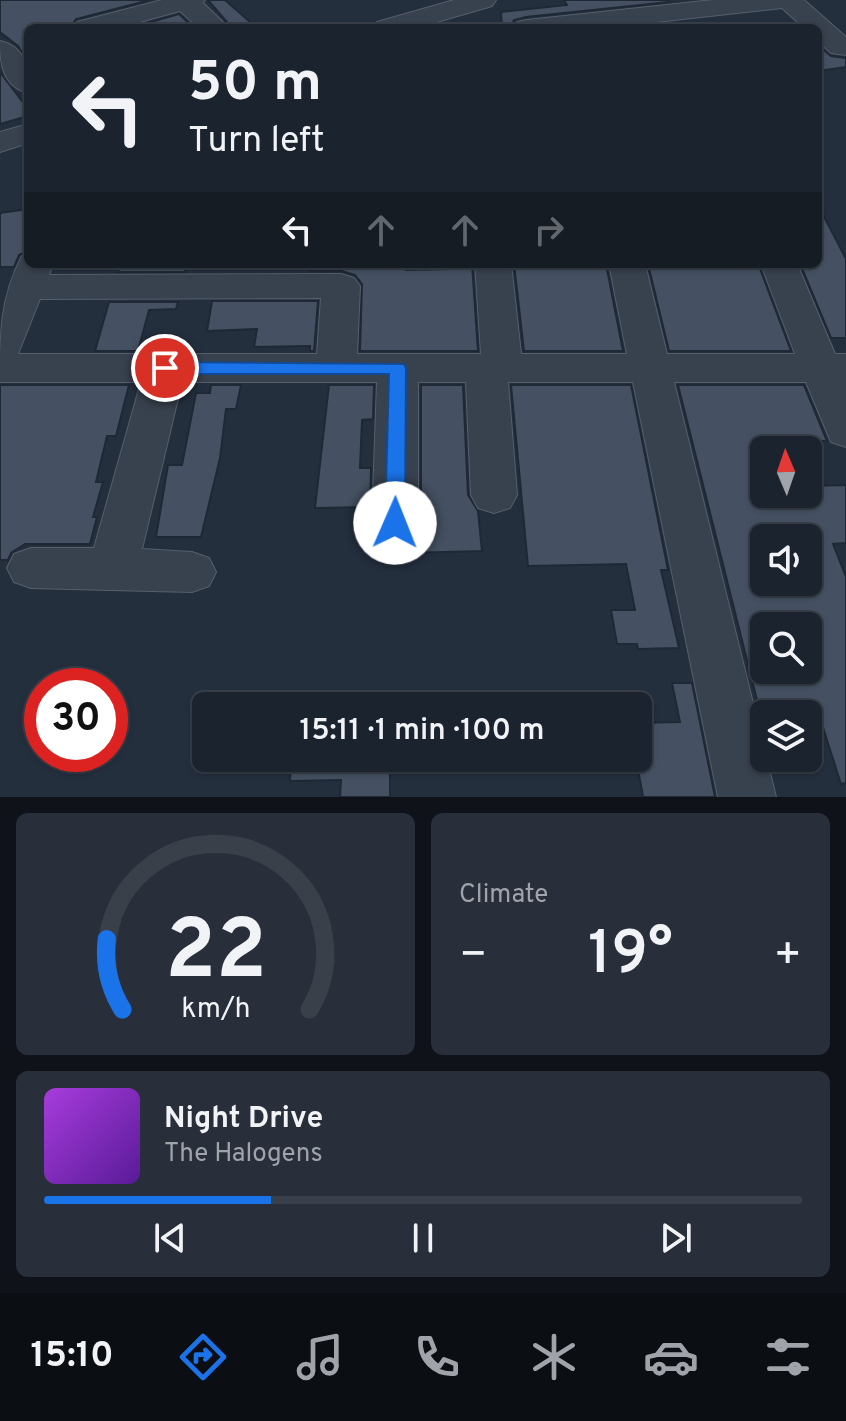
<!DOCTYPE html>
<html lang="en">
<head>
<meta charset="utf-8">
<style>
  :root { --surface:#1b232e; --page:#282f3a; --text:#f1f3f6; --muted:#a0a4aa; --line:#39404a; --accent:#1a73e8 }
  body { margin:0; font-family:Overpass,sans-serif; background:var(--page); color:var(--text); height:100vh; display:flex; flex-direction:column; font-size:30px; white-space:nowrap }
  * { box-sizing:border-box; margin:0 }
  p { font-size:26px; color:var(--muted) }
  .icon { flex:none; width:44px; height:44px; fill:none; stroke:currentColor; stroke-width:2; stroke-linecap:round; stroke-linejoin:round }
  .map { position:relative; height:797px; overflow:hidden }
  .sheet { display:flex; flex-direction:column; gap:16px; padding:16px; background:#0f1319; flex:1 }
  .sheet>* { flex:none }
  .top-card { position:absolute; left:24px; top:24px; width:798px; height:244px; border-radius:12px; box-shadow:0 2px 6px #0004,0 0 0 2px var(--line); background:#1b232e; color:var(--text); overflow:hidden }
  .needle { width:52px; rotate:358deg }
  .tools { position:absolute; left:750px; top:436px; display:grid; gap:16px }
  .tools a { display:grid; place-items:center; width:72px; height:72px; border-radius:12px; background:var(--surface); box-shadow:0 2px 6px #0004,0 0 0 2px var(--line); font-size:40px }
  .speed { position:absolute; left:24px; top:668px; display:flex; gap:16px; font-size:40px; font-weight:700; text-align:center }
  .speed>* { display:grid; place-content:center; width:104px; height:104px; border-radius:50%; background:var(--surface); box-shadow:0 2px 6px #0004,0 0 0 2px var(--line); line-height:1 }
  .speed .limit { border:12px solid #d22; background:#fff; color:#111 }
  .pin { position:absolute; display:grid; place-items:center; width:68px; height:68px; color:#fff; margin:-34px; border:4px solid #fff; border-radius:50%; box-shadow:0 2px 8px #0007 }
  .me { position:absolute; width:88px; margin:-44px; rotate:1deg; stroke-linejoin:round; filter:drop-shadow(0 0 6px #0008) }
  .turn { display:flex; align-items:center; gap:28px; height:168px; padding:0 32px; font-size:36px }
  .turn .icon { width:104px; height:104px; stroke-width:2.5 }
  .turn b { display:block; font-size:56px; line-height:68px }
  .lanes { display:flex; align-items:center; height:76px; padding:0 32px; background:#0003; justify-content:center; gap:40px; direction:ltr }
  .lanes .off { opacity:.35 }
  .big { font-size:60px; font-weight:600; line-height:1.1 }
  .sheet .tile { flex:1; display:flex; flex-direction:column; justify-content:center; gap:12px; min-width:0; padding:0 28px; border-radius:12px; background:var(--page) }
  .sheet .dial { align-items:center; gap:0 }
  .dial svg { height:208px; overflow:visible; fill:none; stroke:var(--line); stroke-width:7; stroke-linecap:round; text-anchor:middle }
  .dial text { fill:var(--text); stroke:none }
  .song { display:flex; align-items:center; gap:24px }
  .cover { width:96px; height:96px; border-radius:12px; background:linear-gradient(135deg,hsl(280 70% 55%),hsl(270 70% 35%)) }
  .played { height:8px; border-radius:4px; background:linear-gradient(90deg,var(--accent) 30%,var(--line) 30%) }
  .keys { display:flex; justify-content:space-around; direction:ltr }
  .heat { display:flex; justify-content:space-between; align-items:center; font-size:44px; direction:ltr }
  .sheet .tiles { flex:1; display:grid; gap:16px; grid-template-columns:1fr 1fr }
  .tile:last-child { grid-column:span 2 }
  .trip { position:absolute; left:192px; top:692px; width:460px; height:80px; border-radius:12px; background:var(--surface); box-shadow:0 2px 6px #0004,0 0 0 2px var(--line); font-weight:600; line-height:80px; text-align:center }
  .dock { display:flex; height:128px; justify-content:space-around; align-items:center; background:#0b0e12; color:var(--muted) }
  .dock .icon { width:56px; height:56px }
  .dock .active { color:var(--accent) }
  .dock b { font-size:36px; color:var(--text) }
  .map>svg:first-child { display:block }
  .building { fill:#455162; stroke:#1f2835; stroke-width:2; fill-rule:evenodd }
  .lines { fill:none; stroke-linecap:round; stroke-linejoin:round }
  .minor-casing { stroke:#565f6c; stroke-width:2 }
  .minor { fill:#38414e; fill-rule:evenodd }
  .route { fill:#1a73e8; stroke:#114b97; stroke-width:2 }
</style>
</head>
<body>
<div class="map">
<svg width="846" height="797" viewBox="0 0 846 797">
  <rect width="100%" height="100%" fill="#242f3e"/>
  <g class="building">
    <polygon points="0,0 150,0 76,19 70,28 28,28 28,63 18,46 0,32"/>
    <polygon points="208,0 225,0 257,28 232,28"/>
    <polygon points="564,0 668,0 669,2 526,17 514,20 510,28 502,28 501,12 567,5"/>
    <polygon points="179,14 194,28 129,28"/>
    <polygon points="818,45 831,56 846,58 846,67 818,71"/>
    <polygon points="0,72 28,109 28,116 0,124"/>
    <polygon points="818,205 846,259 846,338 831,338 801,266 818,266"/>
    <polygon points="28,209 28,251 19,255 14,267 0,267 0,213"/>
    <polygon points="121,264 186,264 185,272 118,272"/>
    <polygon points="315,264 405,264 406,270 453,269 453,264 472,264 478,351 360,351 362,284 355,275 342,271 309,271 315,269"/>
    <polygon points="514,264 606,264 623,351 524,351"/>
    <polygon points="648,264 759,266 791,351 669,351"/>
    <polygon points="212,301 318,301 314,351 310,351 310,346 254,347 257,329 207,331"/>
    <polygon points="109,302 178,302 176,309 149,310 138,351 95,351"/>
    <polygon points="0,385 129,385 116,436 107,436 96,482 103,482 93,517 97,517 90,544 25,544 11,553 8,560 0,560"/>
    <polygon points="211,385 241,385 236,409 226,409 220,458 201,537 156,537 168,465 182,465 196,393 210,393"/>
    <polygon points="329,385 374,385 373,419 362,420 360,468 371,468 370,507 315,508"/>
    <polygon points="421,385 463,385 468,495 478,511 482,551 404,553 404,542 415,537 421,523"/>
    <polygon points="511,385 631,385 668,570 661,570 679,648 638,649 637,644 617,644 611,610 635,610 626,564 528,566"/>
    <path d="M 678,385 L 804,385 L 827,441 L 808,441 L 810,447 L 749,448 L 764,494 L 808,494 L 808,486 L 846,485 L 846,543 L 833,544 L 846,577 L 846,783 L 841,784 L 819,715 L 761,716 ZM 764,538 L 808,538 L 808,582 L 764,582 ZM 764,626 L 808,626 L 808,670 L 764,670 Z"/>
    <polygon points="672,683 692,683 715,797 643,797 636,758 638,723 680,722"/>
    <polygon points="291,758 390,758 390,797 340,797 341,780 290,781"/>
  </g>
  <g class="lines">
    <defs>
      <g id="minor">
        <polygon points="162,0 205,0 203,3 229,28 199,28 180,11 118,28 73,28 77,22"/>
        <polygon points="454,0 496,0 492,6 416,28 373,28 377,22"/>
        <polygon points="713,0 804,0 846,37 846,55 831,53 818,41 818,28 804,28 782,8 602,28 513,28 517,22 527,20"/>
        <path d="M 0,41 C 27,47 28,70 28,93 C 2,86 0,63 0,41 Z"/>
        <polygon points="28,124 28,143 0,152 0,132"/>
        <path d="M 28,254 L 28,264 L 53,264 L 49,275 L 341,274 L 354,278 L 360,286 L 357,354 L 481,354 L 475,264 L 511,264 L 521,354 L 627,354 L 609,264 L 645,264 L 667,354 L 795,354 L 761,264 L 797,264 L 835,354 L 846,354 L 846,447 L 831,442 L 806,382 L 674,382 L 776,797 L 718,797 L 633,382 L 508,382 L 517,495 L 510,508 L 494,513 L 478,508 L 471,495 L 466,382 L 418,382 L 418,523 L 412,536 L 395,542 L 378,536 L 372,523 L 377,382 L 182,382 L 142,549 L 192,552 L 209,558 L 216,572 L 209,586 L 192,592 L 31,588 L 14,582 L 7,568 L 14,554 L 31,548 L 94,548 L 141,382 L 0,382 C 0,334 0,298 22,256 ZM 321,298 L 317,354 L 18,354 L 40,299 Z"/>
      </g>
    </defs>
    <use href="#minor" class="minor-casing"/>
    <use href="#minor" class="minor"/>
  </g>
  <polygon class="route" points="165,362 404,364 406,368 405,523 402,528 388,528 385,523 389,374 165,374 156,368"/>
</svg>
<div class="tools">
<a><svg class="needle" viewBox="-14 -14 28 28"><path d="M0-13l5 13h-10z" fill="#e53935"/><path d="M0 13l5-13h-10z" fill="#a0a4aa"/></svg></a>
<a><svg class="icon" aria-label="sound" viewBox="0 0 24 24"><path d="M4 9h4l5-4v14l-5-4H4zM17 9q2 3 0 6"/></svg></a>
<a><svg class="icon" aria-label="search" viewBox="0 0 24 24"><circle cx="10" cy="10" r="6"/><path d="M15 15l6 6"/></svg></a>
<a><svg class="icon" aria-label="layers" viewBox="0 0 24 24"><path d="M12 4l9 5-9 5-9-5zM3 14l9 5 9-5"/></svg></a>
</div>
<div class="speed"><div class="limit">30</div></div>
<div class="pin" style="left:165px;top:368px;background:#d93025"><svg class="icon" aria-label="arrive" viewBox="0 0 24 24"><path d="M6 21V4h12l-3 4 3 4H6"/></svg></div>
<svg class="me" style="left:395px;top:523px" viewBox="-20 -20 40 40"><circle r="19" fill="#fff"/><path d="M0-13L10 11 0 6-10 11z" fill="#1a73e8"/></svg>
<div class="trip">15:11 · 1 min · 100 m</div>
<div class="top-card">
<div class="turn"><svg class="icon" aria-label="left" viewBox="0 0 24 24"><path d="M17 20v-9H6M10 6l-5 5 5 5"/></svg><div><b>50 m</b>Turn left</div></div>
<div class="lanes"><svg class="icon" aria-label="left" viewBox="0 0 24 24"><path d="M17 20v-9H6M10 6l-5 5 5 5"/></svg><svg class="icon off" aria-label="ahead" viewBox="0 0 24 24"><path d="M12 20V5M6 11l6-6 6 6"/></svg><svg class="icon off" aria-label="ahead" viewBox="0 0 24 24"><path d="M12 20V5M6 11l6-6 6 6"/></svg><svg class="icon off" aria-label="right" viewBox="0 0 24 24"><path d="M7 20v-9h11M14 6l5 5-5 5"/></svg></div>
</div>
</div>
<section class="sheet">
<div class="tiles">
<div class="tile dial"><svg viewBox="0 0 100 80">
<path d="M14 69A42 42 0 1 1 86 69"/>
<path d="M14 69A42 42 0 0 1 8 42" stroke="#1a73e8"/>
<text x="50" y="56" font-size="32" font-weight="700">22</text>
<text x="50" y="72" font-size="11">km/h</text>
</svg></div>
<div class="tile"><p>Climate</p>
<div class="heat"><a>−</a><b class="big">19°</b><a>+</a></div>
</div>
<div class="tile">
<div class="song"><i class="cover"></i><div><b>Night Drive</b><p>The Halogens</p></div></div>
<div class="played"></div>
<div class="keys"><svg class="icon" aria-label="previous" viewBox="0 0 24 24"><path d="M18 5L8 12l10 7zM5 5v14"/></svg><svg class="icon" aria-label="pause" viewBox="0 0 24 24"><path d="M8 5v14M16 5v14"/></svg><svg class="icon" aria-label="next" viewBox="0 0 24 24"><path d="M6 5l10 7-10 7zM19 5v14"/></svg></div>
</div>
</div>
</section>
<nav class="dock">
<b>15:10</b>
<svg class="icon active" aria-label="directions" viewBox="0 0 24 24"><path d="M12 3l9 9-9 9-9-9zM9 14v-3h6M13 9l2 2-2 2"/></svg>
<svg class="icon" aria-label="music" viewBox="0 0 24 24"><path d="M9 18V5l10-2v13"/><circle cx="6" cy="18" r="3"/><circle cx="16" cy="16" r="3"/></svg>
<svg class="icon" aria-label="phone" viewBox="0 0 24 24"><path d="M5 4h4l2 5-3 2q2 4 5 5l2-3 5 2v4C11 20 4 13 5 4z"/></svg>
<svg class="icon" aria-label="climate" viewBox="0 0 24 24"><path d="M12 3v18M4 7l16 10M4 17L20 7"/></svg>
<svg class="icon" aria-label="car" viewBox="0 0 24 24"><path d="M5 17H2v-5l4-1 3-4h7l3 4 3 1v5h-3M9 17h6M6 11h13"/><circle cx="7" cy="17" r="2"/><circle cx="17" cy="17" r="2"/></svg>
<svg class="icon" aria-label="filters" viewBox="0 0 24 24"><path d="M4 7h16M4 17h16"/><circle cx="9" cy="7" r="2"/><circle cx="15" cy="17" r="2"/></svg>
</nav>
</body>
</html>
